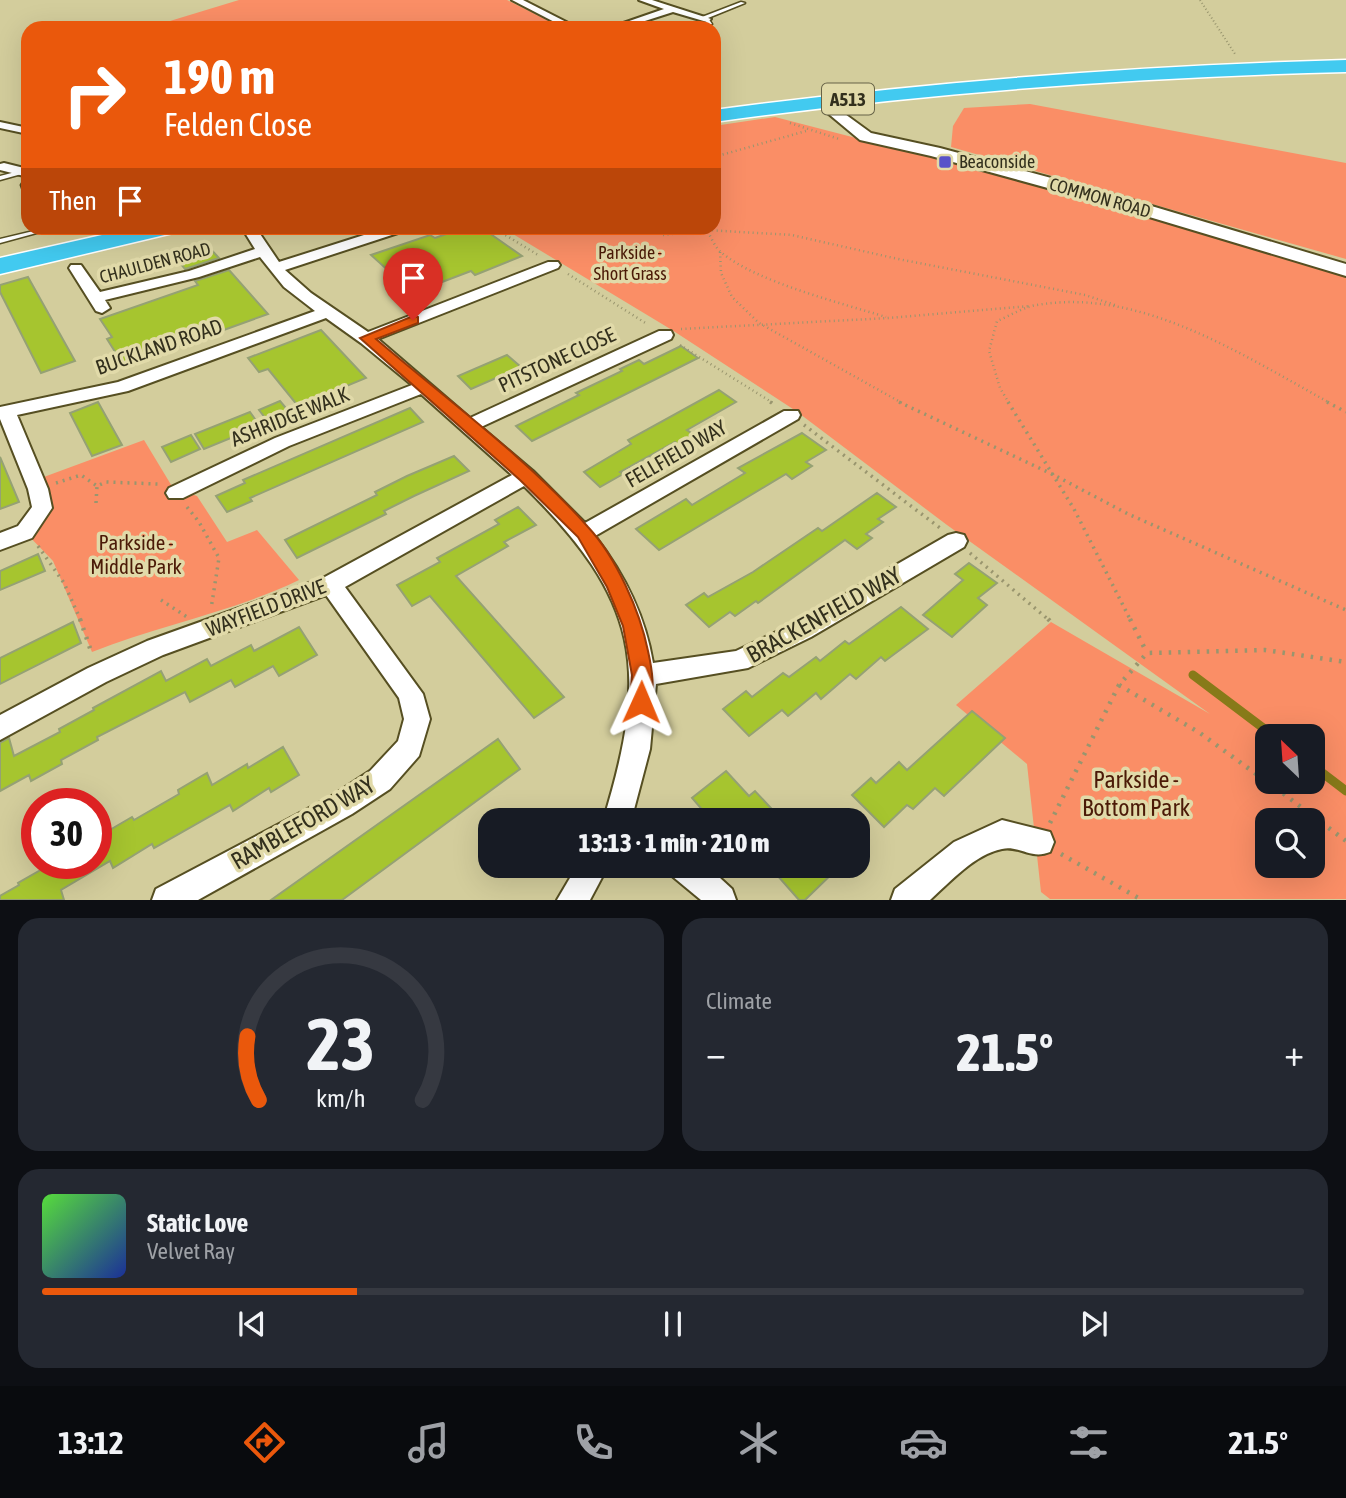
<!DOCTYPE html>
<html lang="en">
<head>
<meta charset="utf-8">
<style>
  :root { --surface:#171b24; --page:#242831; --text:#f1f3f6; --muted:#9ea1a6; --line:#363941; --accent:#ea580c }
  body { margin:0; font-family:"Asap Condensed",sans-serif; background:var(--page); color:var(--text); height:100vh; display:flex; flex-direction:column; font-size:26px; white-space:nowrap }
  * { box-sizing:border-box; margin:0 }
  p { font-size:23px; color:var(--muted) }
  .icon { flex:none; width:38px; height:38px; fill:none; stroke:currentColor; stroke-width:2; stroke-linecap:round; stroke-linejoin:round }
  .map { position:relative; height:900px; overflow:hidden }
  .sheet { display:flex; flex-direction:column; gap:18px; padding:18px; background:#0d0f14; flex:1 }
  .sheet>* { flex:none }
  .hud { position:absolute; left:21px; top:21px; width:700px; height:214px; border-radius:21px; box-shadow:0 7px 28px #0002; background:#ea580c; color:#fff; overflow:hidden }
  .needle { width:46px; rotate:335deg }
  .controls { position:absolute; left:1255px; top:724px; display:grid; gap:14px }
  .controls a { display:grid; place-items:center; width:70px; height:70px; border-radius:14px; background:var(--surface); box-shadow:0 7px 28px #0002; font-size:35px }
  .speed { position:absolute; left:21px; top:788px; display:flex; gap:14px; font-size:35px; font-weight:700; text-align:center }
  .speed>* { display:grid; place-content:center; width:91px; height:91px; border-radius:50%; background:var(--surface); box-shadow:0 7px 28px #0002; line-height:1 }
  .speed .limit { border:10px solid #d22; background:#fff; color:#111 }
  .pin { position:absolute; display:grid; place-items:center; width:60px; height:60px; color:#fff; margin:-72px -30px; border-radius:50% 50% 50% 0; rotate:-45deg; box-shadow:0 0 7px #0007 }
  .pin .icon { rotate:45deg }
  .me { position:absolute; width:77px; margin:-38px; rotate:1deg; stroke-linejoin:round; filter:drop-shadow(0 0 5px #0008) }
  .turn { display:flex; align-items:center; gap:24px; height:147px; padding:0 28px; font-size:32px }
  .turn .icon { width:91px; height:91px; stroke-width:2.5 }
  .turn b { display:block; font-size:49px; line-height:60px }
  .then { display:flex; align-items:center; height:66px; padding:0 28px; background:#0003; gap:14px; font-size:26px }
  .big { font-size:52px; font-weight:800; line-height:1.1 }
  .sheet .widget { flex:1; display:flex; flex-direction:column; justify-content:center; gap:10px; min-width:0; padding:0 24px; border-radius:21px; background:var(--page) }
  .sheet .dial { align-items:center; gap:0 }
  .dial svg { height:182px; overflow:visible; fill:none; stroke:var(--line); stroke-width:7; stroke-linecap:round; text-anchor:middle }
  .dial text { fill:var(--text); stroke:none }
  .song { display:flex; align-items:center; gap:21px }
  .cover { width:84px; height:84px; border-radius:10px; background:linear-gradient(135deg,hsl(110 70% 55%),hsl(230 70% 35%)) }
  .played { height:7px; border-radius:4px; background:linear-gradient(90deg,var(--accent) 25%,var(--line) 25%) }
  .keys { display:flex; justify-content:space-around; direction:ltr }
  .heat { display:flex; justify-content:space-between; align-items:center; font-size:38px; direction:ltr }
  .sheet .tiles { flex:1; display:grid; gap:18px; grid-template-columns:1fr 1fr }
  .widget:last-child { grid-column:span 2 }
  .trip { position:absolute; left:478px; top:808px; width:392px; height:70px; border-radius:21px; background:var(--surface); box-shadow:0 7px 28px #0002; font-weight:800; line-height:70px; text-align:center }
  .tab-bar { display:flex; height:112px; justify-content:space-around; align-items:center; background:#090b0e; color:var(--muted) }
  .tab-bar .icon { width:49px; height:49px }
  .tab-bar .current { color:var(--accent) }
  .tab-bar b { font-size:32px; color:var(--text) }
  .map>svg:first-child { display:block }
  .green { fill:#fa8e66; fill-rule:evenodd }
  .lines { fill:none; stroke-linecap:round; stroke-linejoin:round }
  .stream { stroke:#877a19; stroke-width:9 }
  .building { fill:#a6c52f; stroke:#95a174; stroke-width:2 }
  .lane-casing { stroke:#564f22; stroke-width:3 }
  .street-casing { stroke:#564f22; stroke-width:4 }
  .secondary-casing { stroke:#564f22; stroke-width:4 }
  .highway-casing { stroke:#fff; stroke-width:3 }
  .path-far3 { stroke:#99956e; stroke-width:2; stroke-dasharray:1 2.5; stroke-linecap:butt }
  .path-far2 { stroke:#99956e; stroke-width:2.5; stroke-dasharray:1 3.5; stroke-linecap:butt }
  .path-far1 { stroke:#99956e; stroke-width:3.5; stroke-dasharray:2 5; stroke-linecap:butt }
  .path { stroke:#99956e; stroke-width:4.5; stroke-dasharray:2.5 7; stroke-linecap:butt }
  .lane { fill:#fff; fill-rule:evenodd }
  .street { fill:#fff; fill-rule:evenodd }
  .secondary { fill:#fff; fill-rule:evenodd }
  .highway { fill:#42caf0; fill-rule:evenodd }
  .route { fill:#ea580c; stroke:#983908; stroke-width:2 }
  .poi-dot { fill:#5952c9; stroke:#e1daa9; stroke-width:2.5 }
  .labels { text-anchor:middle; stroke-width:7; stroke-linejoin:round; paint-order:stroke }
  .far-poi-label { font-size:18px; fill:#33301d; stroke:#e1daa9; text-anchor:start }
  .far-street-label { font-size:18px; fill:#33301d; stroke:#e1daa9 }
  .far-park-label { font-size:18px; fill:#4b1a07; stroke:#e1daa9 }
  .shield { fill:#e1daa9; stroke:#676347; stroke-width:2 }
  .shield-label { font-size:19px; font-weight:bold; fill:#33301d }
  .street-label { font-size:21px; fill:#33301d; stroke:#e1daa9 }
  .park-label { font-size:21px; fill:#4b1a07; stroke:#e1daa9 }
  .near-street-label { font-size:24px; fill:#33301d; stroke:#e1daa9 }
  .near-park-label { font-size:24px; fill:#4b1a07; stroke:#e1daa9 }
</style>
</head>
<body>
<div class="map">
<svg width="1346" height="900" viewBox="0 0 1346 900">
  <rect width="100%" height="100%" fill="#d3cd9c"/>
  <g class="green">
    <polygon points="239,0 507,0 563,28 147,28"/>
    <polygon points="1030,104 1346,163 1346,259 951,147 953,126 964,108"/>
    <path d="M 775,117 L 1107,203 L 1346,273 L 1346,899 L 1050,899 L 1041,892 L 1027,764 L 956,705 L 1051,622 L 1210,714 L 947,525 L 796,411 L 672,330 L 503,228 L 714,228 L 714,126 ZM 1267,737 L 1312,737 L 1312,782 L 1267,782 ZM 1267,821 L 1312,821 L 1312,866 L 1267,866 Z"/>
    <path d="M 144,440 L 173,488 L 197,496 L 227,542 L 257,530 L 299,580 C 233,612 159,625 92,652 L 53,561 L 25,532 L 42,508 L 33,481 Z"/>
  </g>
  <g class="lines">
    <g class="stream">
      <polyline points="1193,675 1275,737"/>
      <polyline points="1312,765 1346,791"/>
    </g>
  </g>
  <g class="building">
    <polygon points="464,228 482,228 522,256 475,275 471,271 413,293 371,255 430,235 435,238"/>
    <polygon points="205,243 219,258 185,269 172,253"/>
    <polygon points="229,270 268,314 124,366 107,339 112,337 100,319 198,285 195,281"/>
    <polygon points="28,277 75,361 41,373 0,292 0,285"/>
    <polygon points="321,330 366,378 298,406 268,369 259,372 248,358"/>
    <polygon points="681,346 698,358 532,441 516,426 579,395 576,393 622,371 620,369 639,360 644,364"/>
    <polygon points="507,355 521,367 471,389 458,376"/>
    <polygon points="719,390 736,402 687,430 694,435 678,444 675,442 620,472 623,474 600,487 584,472 631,444 628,440"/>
    <polygon points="280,401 291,414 269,423 259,410"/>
    <polygon points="98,402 122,445 92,456 70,413"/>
    <polygon points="410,408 423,422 250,498 252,501 227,512 216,496 245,483 243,480"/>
    <polygon points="250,412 260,426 204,449 195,434"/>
    <polygon points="802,433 826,450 806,462 812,466 792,479 786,474 659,550 636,529 686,499 692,505 745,473 738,468"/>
    <polygon points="191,435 200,449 171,462 162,447"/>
    <polygon points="454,456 469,471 414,496 384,511 386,514 297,558 285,540 377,495 375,492 407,476"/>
    <polygon points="0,457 19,502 0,509"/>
    <polygon points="877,493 896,507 878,519 883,522 866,534 872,538 857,549 845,540 758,603 756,601 735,616 730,612 709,627 686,605 704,593 708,597 753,572 818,528 822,531"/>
    <polygon points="518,507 536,525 504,542 508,546 456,576 564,697 534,718 430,596 412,606 397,585 440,562 437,558 499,524 495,520"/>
    <polygon points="38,554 45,571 0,590 0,571"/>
    <polygon points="969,563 997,583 978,598 987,605 952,637 923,615 963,580 955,574"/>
    <polygon points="901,607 928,629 885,661 881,657 856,679 850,674 821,699 816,693 788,716 782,710 749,736 723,709 746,691 752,697 783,673 789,677 816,657 820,661 845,641 849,644"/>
    <polygon points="73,622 81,643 0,684 0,658"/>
    <polygon points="299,627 317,655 279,676 273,666 235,687 231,680 190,702 185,692 97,737 98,740 61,760 62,764 31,781 29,775 0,791 0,743 9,738 14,756 60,732 59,729 94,710 93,708 161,671 166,681 207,659 211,666 251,645 254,651"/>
    <polygon points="972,711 1005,738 944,796 935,788 913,809 907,805 884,827 852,795 871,778 876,783 899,762 907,770"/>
    <polygon points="498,739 520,769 357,889 342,900 271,900"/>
    <polygon points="283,747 299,775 271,792 269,788 233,811 230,805 154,848 152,844 113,868 110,861 61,890 64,900 0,900 0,896 19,885 18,883 53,863 96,863 96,838 132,817 134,820 179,794 178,790 207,773 212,785 247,764 248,768"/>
    <polygon points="726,771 749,796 755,791 783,821 712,821 692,798"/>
    <polygon points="787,866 840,866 805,900 799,900 777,875"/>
  </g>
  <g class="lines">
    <defs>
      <g id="lane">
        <polygon points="741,2 745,3 708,18 712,24 701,28 695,28 707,22 705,19 702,19 702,17"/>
        <polygon points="23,170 26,172 25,173 0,180 0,176"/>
        <polygon points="28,176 28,198 25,196 21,185 26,177"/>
        <polygon points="46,228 55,228 0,243 0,239"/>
      </g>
      <g id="street">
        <polygon points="512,0 523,0 578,28 566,28"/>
        <polygon points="639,0 652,0 711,19 707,22 673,12 623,28 609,28 664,9"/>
        <polygon points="0,122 28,128 28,134 0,128"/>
        <polygon points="4,163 28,169 28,177 0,170 0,164"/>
        <path d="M 242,228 L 256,228 L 279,262 L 386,228 L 406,228 L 404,231 L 285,270 L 311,293 L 368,332 L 548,262 L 558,262 L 560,265 L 558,268 L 378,339 L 470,418 L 659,331 L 671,331 L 673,335 L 671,339 L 481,427 L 533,471 L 585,523 L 784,411 L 798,411 L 800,415 L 798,419 L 595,536 C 625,575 645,615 653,663 L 736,651 L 795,623 L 948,535 L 956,533 L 964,535 L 967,541 L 964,547 L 811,637 L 748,668 L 656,684 L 650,749 L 631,821 L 603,821 C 650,668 640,600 524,486 L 345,587 L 423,694 L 430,719 L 419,756 L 390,789 L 352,814 L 198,900 L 152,900 L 156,889 L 332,796 L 370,771 L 398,741 L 404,719 L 399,698 L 326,595 L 163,655 L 106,682 L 0,740 L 0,715 L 88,668 L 147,641 L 323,578 L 512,475 L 421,394 L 289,446 L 183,498 L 169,498 L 166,493 L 169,488 L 275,438 L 412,385 L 361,343 L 326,318 L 128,391 L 17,415 L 48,489 L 52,508 L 32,538 L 0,550 L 0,533 L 18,526 L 32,507 L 28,489 L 0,419 L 0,407 L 118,382 L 315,311 L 284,287 L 260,257 L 199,277 L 105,300 L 110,308 L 102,313 L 96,311 L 69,268 L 71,265 L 81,265 L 100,292 L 189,271 L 255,249 Z"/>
        <path d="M 1002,820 L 1050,832 L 1054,842 L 1050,852 C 1031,860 1019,845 1002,849 C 975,854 950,882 930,900 L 891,900 L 895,889 L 954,842 Z"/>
        <polygon points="577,866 608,866 590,900 557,900"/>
        <polygon points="668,866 707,866 732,889 736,900 701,900 672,876"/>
      </g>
      <polygon id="secondary" points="823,98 871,133 940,148 1118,196 1346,264 1346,276 1106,204 931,156 860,140 818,105 816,102"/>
      <g id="highway">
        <path d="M 1346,60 L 1346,72 C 1134,77 924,93 714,122 L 714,110 C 924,82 1134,66 1346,60 Z"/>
        <polygon points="133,228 177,228 173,233 0,274 0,258"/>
      </g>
    </defs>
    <use href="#lane" class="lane-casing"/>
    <use href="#street" class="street-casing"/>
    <use href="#secondary" class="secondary-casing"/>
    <use href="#highway" class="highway-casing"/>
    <polyline class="path-far3" points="1200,0 1235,54"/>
    <g class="path-far2">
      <polyline points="790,123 839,139"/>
      <polyline points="714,157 806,131"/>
      <polyline points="494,228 538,255"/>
      <path d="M 700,228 L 707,230 C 711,237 715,248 722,253 C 757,282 841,303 886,317"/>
      <polyline points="184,232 203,228"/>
      <polyline points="663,235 707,230 792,235 898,259 1085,295 1118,306"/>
      <polyline points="720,252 721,273 732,297 759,323 902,403"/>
      <polyline points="568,274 647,324"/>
      <polyline points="681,329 888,318 1030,306"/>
      <polyline points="680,345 773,403"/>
      <path d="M 1009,403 L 1000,388 L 989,351 L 997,321 C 1010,316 1023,307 1037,305 C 1141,287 1244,356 1330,403"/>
    </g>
    <g class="path-far1">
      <polyline points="770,402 774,404"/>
      <polyline points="899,402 1054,475 1128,514 1346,610"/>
      <polyline points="1008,402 1074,509 1131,621"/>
      <polyline points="1327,402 1346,412"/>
      <polyline points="804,425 940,528"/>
      <polyline points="56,483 81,475 97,486 106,482 158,484"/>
      <polyline points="96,503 97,486"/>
      <polyline points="187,507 199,522 219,558 211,609"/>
      <polyline points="38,546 64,583 81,621"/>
      <polyline points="970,553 1050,621"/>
      <polyline points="161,600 187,617"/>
    </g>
    <g class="path">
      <polyline points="80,619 92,654"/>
      <polyline points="1048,619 1051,622"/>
      <polyline points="1130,619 1147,653"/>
      <polyline points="1119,685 1200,733 1267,782"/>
      <polyline points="1268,782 1346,841"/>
      <polyline points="1050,823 1119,685 1147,653 1265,650 1346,662"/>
      <polyline points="1061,854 1142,900"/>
    </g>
    <use href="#lane" class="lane"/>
    <use href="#street" class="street"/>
    <use href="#secondary" class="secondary"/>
    <use href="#highway" class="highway"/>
  </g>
  <path class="route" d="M 413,316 L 418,317 L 418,323 L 376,339 C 446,399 527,458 588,527 C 616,557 640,611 648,651 C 652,669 656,691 648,709 L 641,711 L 633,709 L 630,702 L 632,675 L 623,626 L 607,587 L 578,537 L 520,480 L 360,338 Z"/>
  <rect class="poi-dot" x="938" y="155" width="14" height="14" rx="3.5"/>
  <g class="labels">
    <g class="far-poi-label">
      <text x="959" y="168">Beaconside</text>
    </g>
    <g class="far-street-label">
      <text transform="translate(1100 198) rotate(16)" y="6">COMMON ROAD</text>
      <text transform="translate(155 263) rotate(-15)" y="6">CHAULDEN ROAD</text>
    </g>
    <g class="far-park-label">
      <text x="630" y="259">Parkside -<tspan x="630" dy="21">Short Grass</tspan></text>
    </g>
    <rect class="shield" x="822" y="83.5" width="52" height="31" rx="5"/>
    <g class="shield-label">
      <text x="848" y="106">A513</text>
    </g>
    <g class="street-label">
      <text transform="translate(159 347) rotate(-19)" y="7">BUCKLAND ROAD</text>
      <text transform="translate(557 360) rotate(-25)" y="7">PITSTONE CLOSE</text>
      <text transform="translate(290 417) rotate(-22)" y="7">ASHRIDGE WALK</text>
      <text transform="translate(676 454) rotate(-30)" y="7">FELLFIELD WAY</text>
      <text transform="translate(266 608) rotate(-21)" y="7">WAYFIELD DRIVE</text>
    </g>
    <g class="park-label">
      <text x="136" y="550">Parkside -<tspan x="136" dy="24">Middle Park</tspan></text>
    </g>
    <g class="near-street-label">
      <text transform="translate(824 615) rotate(-29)" y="8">BRACKENFIELD WAY</text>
      <text transform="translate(303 823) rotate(-30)" y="8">RAMBLEFORD WAY</text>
    </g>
    <g class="near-park-label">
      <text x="1136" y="788">Parkside -<tspan x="1136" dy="28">Bottom Park</tspan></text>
    </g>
  </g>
</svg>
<div class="controls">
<a><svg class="needle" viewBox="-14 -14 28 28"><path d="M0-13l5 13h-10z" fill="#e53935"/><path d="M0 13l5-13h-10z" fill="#9ea1a6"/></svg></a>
<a><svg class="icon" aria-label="search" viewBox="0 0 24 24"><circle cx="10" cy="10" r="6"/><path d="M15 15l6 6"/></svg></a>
</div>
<div class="speed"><div class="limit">30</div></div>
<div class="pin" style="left:413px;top:320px;background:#d93025"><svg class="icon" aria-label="arrive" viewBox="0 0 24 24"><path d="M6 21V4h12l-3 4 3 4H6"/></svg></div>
<svg class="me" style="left:641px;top:702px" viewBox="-20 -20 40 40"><path d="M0-17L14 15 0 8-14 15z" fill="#ea580c" stroke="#fff" stroke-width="4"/></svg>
<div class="trip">13:13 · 1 min · 210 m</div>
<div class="hud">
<div class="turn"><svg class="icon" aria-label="right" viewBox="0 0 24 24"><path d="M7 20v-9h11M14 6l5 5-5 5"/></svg><div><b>190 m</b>Felden Close</div></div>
<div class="then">Then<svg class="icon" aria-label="arrive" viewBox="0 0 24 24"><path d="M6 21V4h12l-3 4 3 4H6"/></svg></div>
</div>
</div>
<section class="sheet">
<div class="tiles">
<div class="widget dial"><svg viewBox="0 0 100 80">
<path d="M14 69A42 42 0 1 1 86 69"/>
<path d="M14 69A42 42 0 0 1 9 41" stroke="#ea580c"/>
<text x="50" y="56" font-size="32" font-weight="700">23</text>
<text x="50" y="72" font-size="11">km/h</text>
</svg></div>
<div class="widget"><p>Climate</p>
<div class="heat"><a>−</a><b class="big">21.5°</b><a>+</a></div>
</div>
<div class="widget">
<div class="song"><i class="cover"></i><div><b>Static Love</b><p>Velvet Ray</p></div></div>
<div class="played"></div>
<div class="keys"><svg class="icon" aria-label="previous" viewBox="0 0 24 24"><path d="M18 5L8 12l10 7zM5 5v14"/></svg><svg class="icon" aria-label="pause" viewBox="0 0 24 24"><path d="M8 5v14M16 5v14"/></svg><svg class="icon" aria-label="next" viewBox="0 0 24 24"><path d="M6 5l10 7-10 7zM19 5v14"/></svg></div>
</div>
</div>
</section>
<nav class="tab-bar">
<b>13:12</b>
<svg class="icon current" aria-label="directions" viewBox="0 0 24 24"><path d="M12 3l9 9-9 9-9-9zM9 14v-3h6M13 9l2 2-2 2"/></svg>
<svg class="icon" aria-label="music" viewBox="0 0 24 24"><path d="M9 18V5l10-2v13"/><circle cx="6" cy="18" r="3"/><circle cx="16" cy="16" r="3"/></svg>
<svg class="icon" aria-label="phone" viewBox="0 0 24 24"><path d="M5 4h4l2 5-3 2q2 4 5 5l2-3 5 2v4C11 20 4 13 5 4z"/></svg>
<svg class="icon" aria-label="climate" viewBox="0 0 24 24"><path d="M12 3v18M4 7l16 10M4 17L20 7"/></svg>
<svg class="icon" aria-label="car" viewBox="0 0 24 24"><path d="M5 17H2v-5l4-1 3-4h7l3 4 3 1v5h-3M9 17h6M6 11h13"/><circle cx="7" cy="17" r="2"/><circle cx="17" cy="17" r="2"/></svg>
<svg class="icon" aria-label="filters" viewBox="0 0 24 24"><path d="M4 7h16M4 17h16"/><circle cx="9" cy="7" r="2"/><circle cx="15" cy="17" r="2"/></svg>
<b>21.5°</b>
</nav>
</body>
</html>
